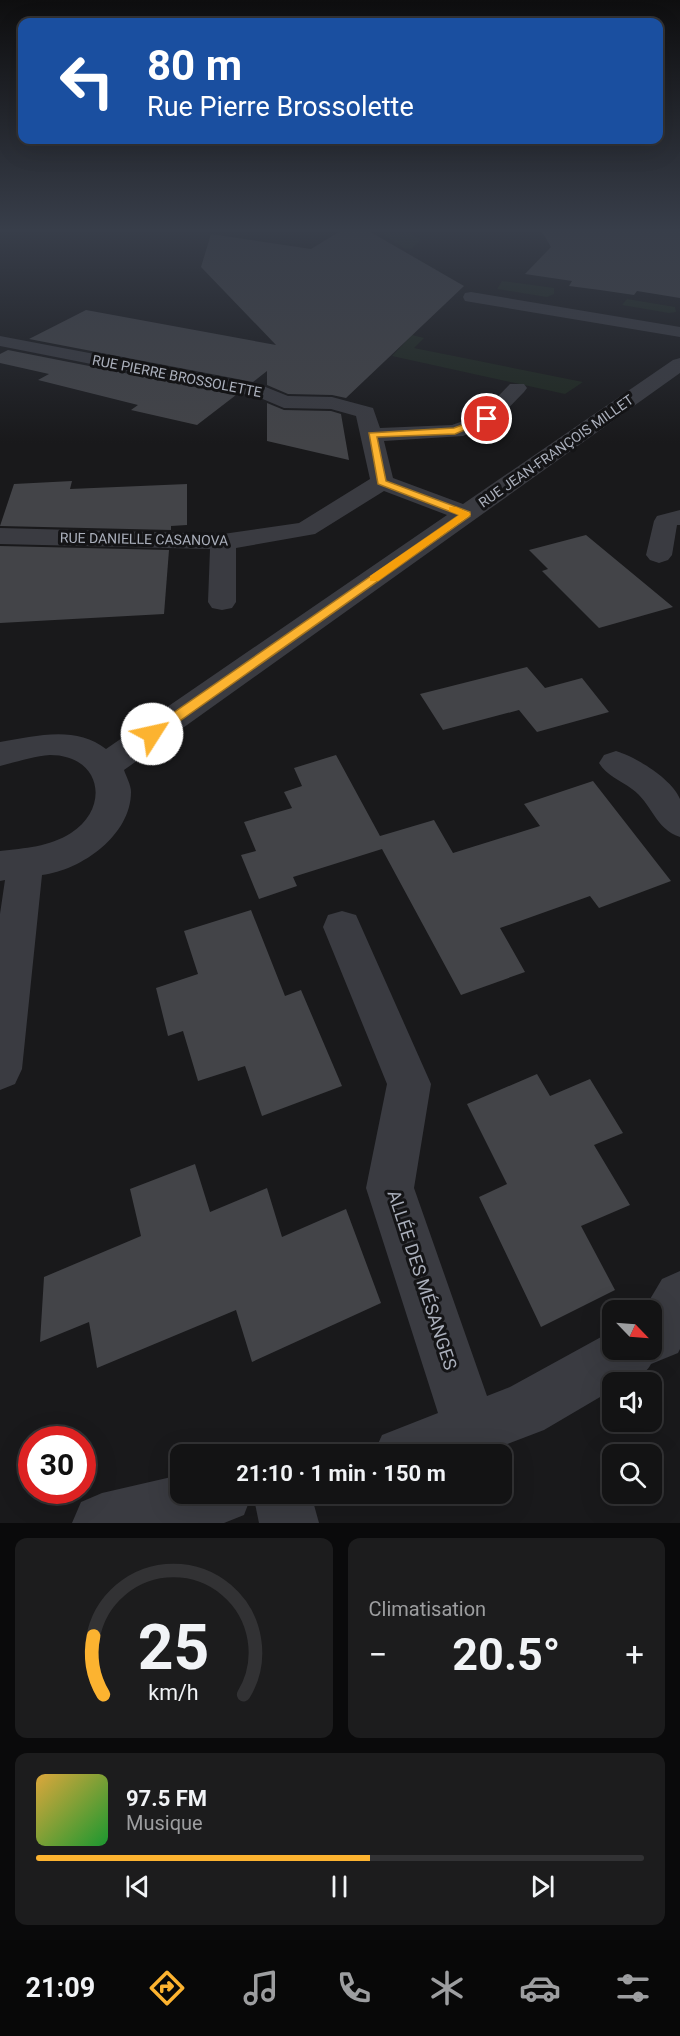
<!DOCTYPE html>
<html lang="fr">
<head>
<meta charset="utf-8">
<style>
  :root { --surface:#131314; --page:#1c1c1d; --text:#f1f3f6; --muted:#9d9ea0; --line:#323234; --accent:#fcb330 }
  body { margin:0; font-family:Roboto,sans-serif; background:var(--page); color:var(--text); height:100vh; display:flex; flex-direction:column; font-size:22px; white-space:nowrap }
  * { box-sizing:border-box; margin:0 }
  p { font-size:20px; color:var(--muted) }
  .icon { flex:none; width:33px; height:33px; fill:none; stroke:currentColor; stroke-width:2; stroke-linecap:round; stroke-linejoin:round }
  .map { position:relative; height:1523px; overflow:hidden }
  .side { display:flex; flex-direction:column; gap:15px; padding:15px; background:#0a0a0b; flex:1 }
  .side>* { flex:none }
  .top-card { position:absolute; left:18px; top:18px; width:645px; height:126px; border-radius:12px; box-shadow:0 6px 24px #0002,0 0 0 2px var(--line); background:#1a4fa0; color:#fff; overflow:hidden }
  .needle { width:39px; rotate:115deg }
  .controls { position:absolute; left:602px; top:1300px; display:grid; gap:12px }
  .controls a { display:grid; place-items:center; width:60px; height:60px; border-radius:12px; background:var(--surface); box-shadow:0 6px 24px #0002,0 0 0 2px var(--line); font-size:30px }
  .speed { position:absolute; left:18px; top:1426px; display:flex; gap:12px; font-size:30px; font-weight:700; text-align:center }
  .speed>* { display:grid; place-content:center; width:78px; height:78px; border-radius:50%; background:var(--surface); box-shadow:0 6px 24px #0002,0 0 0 2px var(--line); line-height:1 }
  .speed .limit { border:9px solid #d22; background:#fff; color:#111 }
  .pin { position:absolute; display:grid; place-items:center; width:51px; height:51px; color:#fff; margin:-26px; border:3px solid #fff; border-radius:50%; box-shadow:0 2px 6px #0007 }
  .me { position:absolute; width:66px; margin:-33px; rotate:55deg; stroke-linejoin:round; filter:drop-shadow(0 0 4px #0008) }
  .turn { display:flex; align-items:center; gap:21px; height:126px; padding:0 30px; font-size:27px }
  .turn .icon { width:78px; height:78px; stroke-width:2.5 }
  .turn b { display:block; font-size:42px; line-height:51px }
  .big { font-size:45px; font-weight:700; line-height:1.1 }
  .side .card { flex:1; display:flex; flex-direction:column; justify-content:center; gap:9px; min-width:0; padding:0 21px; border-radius:12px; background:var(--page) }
  .side .dial { align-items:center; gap:0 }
  .dial svg { height:156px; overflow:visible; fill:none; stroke:var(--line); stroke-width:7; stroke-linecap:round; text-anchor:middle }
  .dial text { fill:var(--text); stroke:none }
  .song { display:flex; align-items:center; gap:18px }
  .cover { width:72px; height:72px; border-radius:9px; background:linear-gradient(135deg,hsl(40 70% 55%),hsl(130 70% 35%)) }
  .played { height:6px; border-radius:3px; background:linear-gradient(90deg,var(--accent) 55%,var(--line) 55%) }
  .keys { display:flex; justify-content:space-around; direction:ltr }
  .heat { display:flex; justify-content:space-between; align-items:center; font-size:33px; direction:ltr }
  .side .tiles { flex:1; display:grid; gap:15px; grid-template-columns:1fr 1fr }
  .card:last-child { grid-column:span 2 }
  .trip { position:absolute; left:170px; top:1444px; width:342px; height:60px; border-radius:12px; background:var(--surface); box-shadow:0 6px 24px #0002,0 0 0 2px var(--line); font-weight:700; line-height:60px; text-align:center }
  .tab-bar { display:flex; height:96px; justify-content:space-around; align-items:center; background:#080808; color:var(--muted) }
  .tab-bar .icon { width:42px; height:42px }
  .tab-bar .selected { color:var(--accent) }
  .tab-bar b { font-size:27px; color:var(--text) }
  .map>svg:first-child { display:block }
  .green { fill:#1e271f }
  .building { fill:#434448 }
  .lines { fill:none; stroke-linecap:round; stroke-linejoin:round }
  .minor { fill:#3a3b41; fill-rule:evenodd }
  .route { fill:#fcb330; stroke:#a4741f; stroke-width:1.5 }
  .slow { fill:#f59e0b }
  .labels { text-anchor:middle; stroke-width:6; stroke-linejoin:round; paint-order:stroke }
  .far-street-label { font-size:14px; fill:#abb0bc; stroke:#141416 }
  .near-street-label { font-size:18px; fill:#abb0bc; stroke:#141416 }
</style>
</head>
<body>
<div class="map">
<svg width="680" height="1523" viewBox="0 0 680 1523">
  <rect width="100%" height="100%" fill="#19191b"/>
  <g class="green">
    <polygon points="377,230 406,230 421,240 411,249 404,248"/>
    <polygon points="502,281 554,288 554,294 547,297 497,289"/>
    <polygon points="627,299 675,307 676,312 669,313 622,305"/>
    <polygon points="412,335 424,338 414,348 583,382 565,394 392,356"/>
  </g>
  <g class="building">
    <polygon points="342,230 367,230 464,286 346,398 332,395 288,394 267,385 267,371 253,382 29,339 86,310 276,345 201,267 211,234 311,249"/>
    <polygon points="541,230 680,230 680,298 637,291 634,295 600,290 569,286 572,281 525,274 551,247"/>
    <polygon points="8,350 236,395 197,425 131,410 138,405 38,380 49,374 0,363 0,354"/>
    <polygon points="267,403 284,410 331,411 341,414 349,460 267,441"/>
    <polygon points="72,481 70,489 187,484 187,525 171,526 171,530 0,526 14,484"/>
    <polygon points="586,535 673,607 599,628 542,571 548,569 529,550"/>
    <polygon points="0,546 169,550 164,614 0,623"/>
    <polygon points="527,667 545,688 582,678 609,712 537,732 519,710 443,730 420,694"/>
    <polygon points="336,755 380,836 434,820 453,853 540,826 524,804 593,781 671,881 599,908 590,896 500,928 525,972 461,995 382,849 293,877 297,886 259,899 241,855 256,851 244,822 292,808 284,792 302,786 294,768"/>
    <polygon points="251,910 285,996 301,990 342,1086 262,1116 245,1066 198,1081 183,1031 168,1036 156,988 198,974 184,931"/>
    <polygon points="537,1074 550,1096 590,1079 623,1133 594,1145 630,1205 581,1226 615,1290 541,1327 479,1197 507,1184 467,1104"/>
    <polygon points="195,1164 210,1212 267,1188 282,1237 346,1209 381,1303 252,1362 236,1310 97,1368 89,1322 40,1342 44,1277 141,1236 130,1189"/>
  </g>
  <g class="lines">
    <g class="minor">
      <polygon points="471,292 680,327 680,337 465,301 463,297 465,293"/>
      <path d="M 0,336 L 263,386 L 288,396 L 332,397 L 373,408 L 380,428 L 452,425 L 480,415 L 510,384 L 524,384 L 527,388 L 524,392 L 494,423 L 463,436 L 384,441 L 393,478 L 463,504 L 673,360 L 680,358 L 680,373 L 124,770 C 126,776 131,785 131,792 C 131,835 82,870 42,875 L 22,1069 L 15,1084 L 0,1090 L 0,914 L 5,880 L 0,881 L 0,851 C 25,848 49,847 71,833 C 111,807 101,755 50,755 C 34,756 16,762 0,766 L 0,742 C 35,736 76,725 106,749 L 447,515 L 384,491 L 315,534 L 236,548 L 236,602 L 232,608 L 222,610 L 212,608 L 208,602 L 210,549 L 0,544 L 0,528 L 223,534 L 299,523 L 370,479 L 356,416 L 331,409 L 284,408 L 258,397 L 0,346 Z"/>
      <polygon points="680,510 680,525 677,525 672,555 668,560 659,563 650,560 646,555 654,521 657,516"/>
      <path d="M 616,751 C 636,757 672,779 680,799 C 680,809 680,827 680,837 C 655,829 652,803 632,789 C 620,780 607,776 599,763 L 604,755 Z"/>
      <path d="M 342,911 L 356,915 L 431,1084 L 414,1188 L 487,1396 L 510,1387 L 612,1331 L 612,1350 L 651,1350 L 651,1311 L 643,1311 L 662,1279 L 680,1271 L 680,1349 L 678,1353 L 651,1364 C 645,1377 625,1383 612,1383 L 612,1390 L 544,1430 L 479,1455 L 373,1455 L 382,1435 L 438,1413 L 366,1188 L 387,1084 L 323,927 L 328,915 Z"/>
      <polygon points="180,1475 180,1494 252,1494 244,1515 224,1523 72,1523 81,1502 102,1493"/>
      <polygon points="253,1494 311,1494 319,1523 259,1523"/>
    </g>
  </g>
  <linearGradient id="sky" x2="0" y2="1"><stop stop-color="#0e0e0f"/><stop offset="0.52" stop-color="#383e4a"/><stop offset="1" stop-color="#383e4a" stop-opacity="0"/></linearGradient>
  <rect width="680" height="443" fill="url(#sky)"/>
  <polygon class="route" points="484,417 491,419 455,434 377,437 386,481 470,512 470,516 157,737 147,737 145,734 147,731 459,515 378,484 369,433 454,428"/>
  <polygon class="slow" points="449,507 456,507 471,514 378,581 370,581 370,576 459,515 449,511"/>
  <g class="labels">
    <g class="far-street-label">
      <text transform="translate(177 376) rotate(11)" y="5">RUE PIERRE BROSSOLETTE</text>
      <text transform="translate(556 451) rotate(-35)" y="5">RUE JEAN-FRANÇOIS MILLET</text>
      <text transform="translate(144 539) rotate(1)" y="5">RUE DANIELLE CASANOVA</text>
    </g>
    <g class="near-street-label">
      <text transform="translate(422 1280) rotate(72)" y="6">ALLÉE DES MÉSANGES</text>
    </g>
  </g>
</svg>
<div class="controls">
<a><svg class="needle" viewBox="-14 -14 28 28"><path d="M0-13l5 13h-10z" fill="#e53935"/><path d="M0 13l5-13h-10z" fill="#9d9ea0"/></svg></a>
<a><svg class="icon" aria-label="sound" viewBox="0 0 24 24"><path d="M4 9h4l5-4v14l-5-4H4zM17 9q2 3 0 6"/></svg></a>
<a><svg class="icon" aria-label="search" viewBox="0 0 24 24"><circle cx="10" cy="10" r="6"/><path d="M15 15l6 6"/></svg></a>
</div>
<div class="speed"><div class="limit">30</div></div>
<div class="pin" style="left:487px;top:419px;background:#d93025"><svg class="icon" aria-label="arrive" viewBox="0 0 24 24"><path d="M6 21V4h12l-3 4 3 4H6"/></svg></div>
<svg class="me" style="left:152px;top:734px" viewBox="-20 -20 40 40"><circle r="19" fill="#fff"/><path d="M0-13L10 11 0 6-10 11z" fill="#fcb330"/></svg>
<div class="trip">21:10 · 1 min · 150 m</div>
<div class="top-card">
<div class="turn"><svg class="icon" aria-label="left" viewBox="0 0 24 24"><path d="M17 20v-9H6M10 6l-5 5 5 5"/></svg><div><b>80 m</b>Rue Pierre Brossolette</div></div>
</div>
</div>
<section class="side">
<div class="tiles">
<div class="card dial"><svg viewBox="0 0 100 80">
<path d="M14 69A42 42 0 1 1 86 69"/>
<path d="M14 69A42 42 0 0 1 9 39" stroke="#fcb330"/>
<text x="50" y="56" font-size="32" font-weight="700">25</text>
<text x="50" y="72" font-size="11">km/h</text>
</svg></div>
<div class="card"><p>Climatisation</p>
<div class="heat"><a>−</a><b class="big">20.5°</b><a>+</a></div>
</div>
<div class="card">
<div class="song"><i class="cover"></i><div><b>97.5 FM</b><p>Musique</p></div></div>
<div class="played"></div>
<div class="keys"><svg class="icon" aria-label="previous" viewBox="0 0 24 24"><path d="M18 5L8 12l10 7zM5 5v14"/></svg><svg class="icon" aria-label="pause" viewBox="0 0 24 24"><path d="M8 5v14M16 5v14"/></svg><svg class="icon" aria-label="next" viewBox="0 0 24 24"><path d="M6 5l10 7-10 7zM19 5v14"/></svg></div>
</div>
</div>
</section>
<nav class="tab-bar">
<b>21:09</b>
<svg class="icon selected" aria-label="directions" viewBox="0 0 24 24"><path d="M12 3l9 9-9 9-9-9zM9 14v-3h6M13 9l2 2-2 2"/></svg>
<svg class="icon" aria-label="music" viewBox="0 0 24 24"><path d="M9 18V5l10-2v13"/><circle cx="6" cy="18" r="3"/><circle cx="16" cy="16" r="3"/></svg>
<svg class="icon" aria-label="phone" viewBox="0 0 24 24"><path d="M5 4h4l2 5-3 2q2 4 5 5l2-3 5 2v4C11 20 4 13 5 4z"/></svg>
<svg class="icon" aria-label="climate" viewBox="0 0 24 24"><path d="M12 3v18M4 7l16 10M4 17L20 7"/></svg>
<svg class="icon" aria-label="car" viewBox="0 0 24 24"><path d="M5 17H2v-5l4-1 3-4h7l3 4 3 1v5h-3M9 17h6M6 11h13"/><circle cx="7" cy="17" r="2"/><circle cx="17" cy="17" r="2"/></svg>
<svg class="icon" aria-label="filters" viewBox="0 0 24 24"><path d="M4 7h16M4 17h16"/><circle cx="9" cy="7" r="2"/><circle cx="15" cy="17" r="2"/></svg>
</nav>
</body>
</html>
